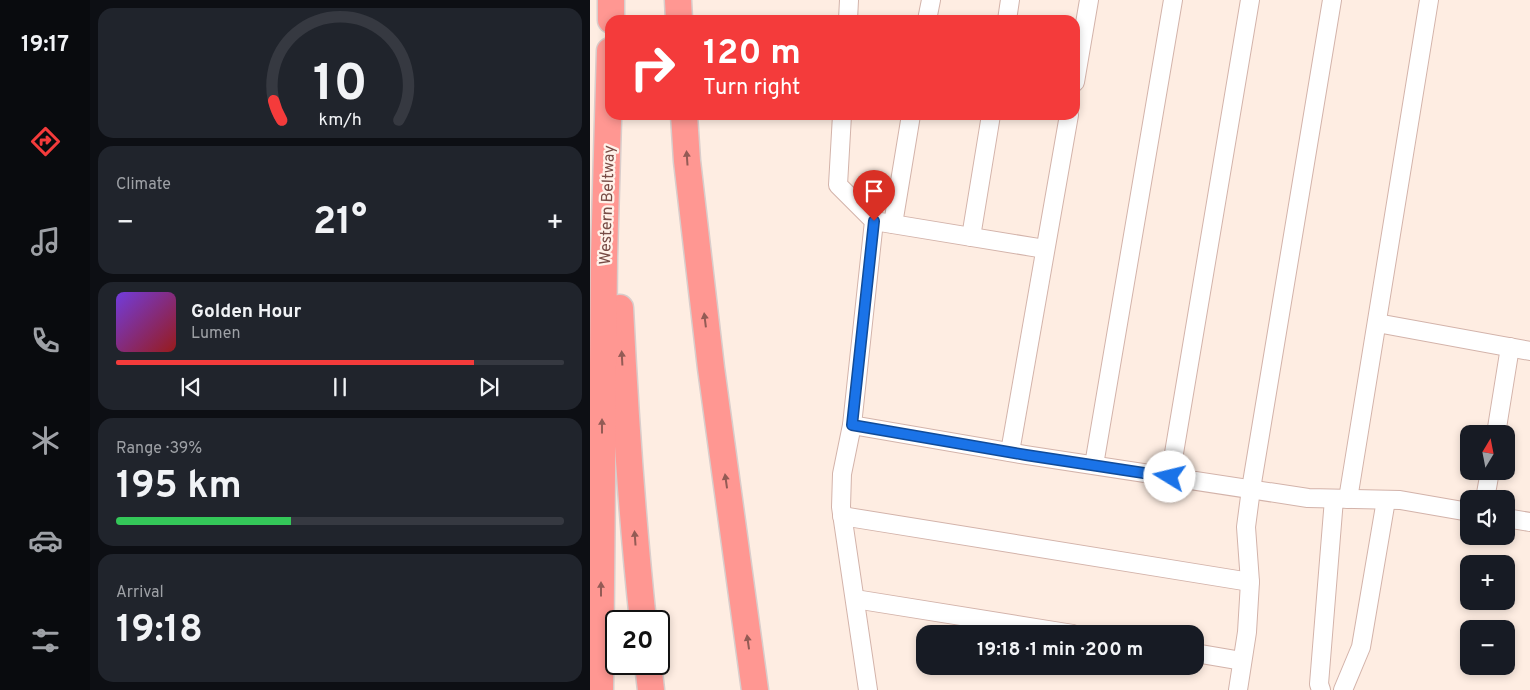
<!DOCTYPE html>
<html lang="en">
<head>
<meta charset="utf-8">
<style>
  :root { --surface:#171b24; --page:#20242c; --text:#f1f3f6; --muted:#9ea1a6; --line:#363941; --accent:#f43b3b }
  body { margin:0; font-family:Overpass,sans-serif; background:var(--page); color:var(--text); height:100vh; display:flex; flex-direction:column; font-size:19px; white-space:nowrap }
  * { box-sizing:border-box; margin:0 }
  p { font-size:16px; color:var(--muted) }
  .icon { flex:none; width:28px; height:28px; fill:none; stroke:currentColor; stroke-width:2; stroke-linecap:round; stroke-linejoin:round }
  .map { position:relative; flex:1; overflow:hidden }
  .side { display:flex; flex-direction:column; gap:8px; padding:8px; background:#0d0f14; width:500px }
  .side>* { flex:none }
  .banner { position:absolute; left:15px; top:15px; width:475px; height:105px; border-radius:15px; box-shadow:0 2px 8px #0003; background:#f43b3b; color:#fff; overflow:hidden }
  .needle { width:32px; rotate:10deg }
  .buttons { position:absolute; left:870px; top:425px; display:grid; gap:10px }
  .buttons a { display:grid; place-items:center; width:55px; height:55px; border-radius:10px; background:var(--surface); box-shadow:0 2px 8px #0003; font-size:25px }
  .speed { position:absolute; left:15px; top:610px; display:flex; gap:10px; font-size:25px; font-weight:700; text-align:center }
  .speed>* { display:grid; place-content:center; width:65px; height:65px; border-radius:50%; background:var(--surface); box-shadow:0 2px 8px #0003; line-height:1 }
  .speed .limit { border:2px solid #111; border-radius:8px; background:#fff; color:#111 }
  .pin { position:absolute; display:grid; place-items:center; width:42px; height:42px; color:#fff; margin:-51px -21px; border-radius:50% 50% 50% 0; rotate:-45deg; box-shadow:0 0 5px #0007 }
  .pin .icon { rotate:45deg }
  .me { position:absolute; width:55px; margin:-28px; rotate:279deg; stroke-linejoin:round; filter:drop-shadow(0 0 4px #0008) }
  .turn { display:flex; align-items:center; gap:18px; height:105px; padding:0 15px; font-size:22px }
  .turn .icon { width:65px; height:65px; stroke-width:2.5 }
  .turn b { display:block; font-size:35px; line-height:42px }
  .big { font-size:38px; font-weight:700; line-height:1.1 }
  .side .widget { flex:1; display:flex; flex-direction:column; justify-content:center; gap:8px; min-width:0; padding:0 18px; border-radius:15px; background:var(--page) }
  .side .dial { align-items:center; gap:0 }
  .dial svg { height:130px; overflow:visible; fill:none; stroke:var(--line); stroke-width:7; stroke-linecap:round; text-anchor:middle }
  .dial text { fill:var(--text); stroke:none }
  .song { display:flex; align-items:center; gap:15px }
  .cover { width:60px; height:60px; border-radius:8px; background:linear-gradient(135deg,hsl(260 70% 55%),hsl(0 70% 35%)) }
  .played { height:5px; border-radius:2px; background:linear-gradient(90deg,var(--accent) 80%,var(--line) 80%) }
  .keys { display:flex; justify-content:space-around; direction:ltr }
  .heat { display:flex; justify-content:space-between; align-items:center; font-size:28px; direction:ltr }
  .charge { height:8px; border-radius:4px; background:linear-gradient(90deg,#34c759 39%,var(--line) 0) }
  .trip { position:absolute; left:326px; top:625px; width:288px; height:50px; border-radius:15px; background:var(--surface); box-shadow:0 2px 8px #0003; font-weight:700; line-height:50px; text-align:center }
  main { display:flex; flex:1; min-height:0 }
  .menu { display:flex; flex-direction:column; width:90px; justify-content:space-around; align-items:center; background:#090b0e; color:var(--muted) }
  .menu .icon { width:35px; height:35px }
  .menu .current { color:var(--accent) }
  .menu b { font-size:22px; color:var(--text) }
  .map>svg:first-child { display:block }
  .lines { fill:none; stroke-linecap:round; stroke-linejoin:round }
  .minor-casing { stroke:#d3b3aa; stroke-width:20 }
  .highway-casing { stroke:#d9cdcb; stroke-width:29 }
  .minor { stroke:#fff; stroke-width:18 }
  .highway { stroke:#ff9792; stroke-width:26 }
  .oneway { fill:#935b55 }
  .route-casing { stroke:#114b97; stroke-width:12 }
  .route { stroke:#1a73e8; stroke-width:9 }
  .labels { text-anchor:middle; stroke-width:4.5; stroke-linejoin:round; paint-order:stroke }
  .street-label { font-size:16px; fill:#784c46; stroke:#fff2ea }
</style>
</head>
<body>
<main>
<nav class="menu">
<b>19:17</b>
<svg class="icon current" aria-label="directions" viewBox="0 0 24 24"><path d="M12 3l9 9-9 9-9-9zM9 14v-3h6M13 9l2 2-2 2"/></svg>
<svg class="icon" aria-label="music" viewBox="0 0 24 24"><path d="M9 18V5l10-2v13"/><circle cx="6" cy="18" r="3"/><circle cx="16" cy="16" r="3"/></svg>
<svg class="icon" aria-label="phone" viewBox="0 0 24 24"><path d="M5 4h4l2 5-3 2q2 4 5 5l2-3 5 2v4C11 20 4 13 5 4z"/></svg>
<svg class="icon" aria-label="climate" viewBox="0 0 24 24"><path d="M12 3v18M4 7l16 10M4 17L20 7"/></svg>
<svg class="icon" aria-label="car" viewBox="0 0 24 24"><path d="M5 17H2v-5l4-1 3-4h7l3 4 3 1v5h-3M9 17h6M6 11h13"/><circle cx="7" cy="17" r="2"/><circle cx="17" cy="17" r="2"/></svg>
<svg class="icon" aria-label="filters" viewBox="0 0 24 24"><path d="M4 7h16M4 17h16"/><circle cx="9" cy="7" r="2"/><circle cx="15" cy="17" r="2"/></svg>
</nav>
<section class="side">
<div class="widget dial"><svg viewBox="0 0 100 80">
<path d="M14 69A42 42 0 1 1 86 69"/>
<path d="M14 69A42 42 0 0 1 9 57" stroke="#f43b3b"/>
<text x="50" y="56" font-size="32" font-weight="700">10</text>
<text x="50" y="72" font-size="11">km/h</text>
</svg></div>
<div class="widget"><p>Climate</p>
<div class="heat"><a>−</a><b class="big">21°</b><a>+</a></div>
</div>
<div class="widget">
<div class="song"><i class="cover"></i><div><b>Golden Hour</b><p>Lumen</p></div></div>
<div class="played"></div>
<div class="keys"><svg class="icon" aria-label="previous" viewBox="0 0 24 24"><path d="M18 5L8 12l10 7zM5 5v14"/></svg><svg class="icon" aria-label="pause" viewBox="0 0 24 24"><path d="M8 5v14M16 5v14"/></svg><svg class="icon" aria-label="next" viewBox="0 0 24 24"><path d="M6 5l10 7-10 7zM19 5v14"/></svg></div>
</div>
<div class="widget"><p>Range · 39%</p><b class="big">195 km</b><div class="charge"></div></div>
<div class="widget"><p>Arrival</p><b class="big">19:18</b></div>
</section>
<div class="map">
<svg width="940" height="690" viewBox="0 0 940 690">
  <rect width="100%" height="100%" fill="#feede2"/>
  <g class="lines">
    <defs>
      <g id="minor">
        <polyline points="258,20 259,0"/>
        <polyline points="337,20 341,0"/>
        <polyline points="417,20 420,0"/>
        <polyline points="485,82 499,0"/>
        <polyline points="252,115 248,185 284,221 262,425 436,455 718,498 810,500 879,512"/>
        <polyline points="284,221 455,249"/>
        <polyline points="303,224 321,115"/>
        <polyline points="381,237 401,115"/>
        <polyline points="787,323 940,351"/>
        <polyline points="262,425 252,474 251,507 278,690"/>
        <polyline points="906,434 920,347"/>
        <polyline points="420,452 479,115"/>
        <polyline points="504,465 583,0"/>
        <polyline points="580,477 660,0"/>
        <polyline points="758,499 839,0"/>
        <polyline points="895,499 900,471"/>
        <polyline points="252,516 660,582"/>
        <polyline points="916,518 940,522"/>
        <polyline points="265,599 483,634"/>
        <polyline points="605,653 652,661"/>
        <polyline points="648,690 657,632 660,582 656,527 661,489 742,0"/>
        <polyline points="731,690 729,684 744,499"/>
        <polyline points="753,690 771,647 796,500"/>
      </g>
      <g id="highway">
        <polyline points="88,0 89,20"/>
        <polyline points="21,20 21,0"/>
        <polyline points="94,115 97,161 121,368 165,690"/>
        <path d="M 30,308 C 35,413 42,517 53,621"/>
        <polyline points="58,664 61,690"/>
        <polyline points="10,690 14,257 20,51"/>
      </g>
    </defs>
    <use href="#minor" class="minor-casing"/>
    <use href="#highway" class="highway-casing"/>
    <use href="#minor" class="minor"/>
    <use href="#highway" class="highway"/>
  </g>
  <defs><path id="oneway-solid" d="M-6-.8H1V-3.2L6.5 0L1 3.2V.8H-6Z" transform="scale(1.25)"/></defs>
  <g class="oneway">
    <use href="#oneway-solid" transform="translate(97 158) rotate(-94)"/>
    <use href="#oneway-solid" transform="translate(115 320) rotate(-97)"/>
    <use href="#oneway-solid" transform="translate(32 358) rotate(-93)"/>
    <use href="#oneway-solid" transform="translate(12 426) rotate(-90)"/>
    <use href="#oneway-solid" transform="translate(136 481) rotate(-98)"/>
    <use href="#oneway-solid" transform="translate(45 538) rotate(-94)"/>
    <use href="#oneway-solid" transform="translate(11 589) rotate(-90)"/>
    <use href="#oneway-solid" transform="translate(158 642) rotate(-98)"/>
  </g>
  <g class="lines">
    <defs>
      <polyline id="route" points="284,221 262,425 436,455 580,477"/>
    </defs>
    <use href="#route" class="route-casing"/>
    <use href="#route" class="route"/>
  </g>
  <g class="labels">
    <g class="street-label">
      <text transform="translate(16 205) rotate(-88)" y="6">Western Beltway</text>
    </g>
  </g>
</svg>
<div class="buttons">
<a><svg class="needle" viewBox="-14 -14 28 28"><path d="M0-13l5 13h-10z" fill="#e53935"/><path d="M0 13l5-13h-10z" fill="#9ea1a6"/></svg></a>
<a><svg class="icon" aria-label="sound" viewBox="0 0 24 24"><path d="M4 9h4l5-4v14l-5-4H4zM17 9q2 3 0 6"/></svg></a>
<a>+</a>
<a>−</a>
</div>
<div class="speed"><div class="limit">20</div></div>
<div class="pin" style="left:284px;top:221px;background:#d93025"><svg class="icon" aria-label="arrive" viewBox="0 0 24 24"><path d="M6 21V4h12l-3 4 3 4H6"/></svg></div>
<svg class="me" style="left:580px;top:477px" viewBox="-20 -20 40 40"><circle r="19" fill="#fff"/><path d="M0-13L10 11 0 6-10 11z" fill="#1a73e8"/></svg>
<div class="trip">19:18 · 1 min · 200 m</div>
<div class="banner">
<div class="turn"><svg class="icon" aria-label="right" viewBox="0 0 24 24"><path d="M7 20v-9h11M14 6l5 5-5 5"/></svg><div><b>120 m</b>Turn right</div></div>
</div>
</div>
</main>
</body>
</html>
